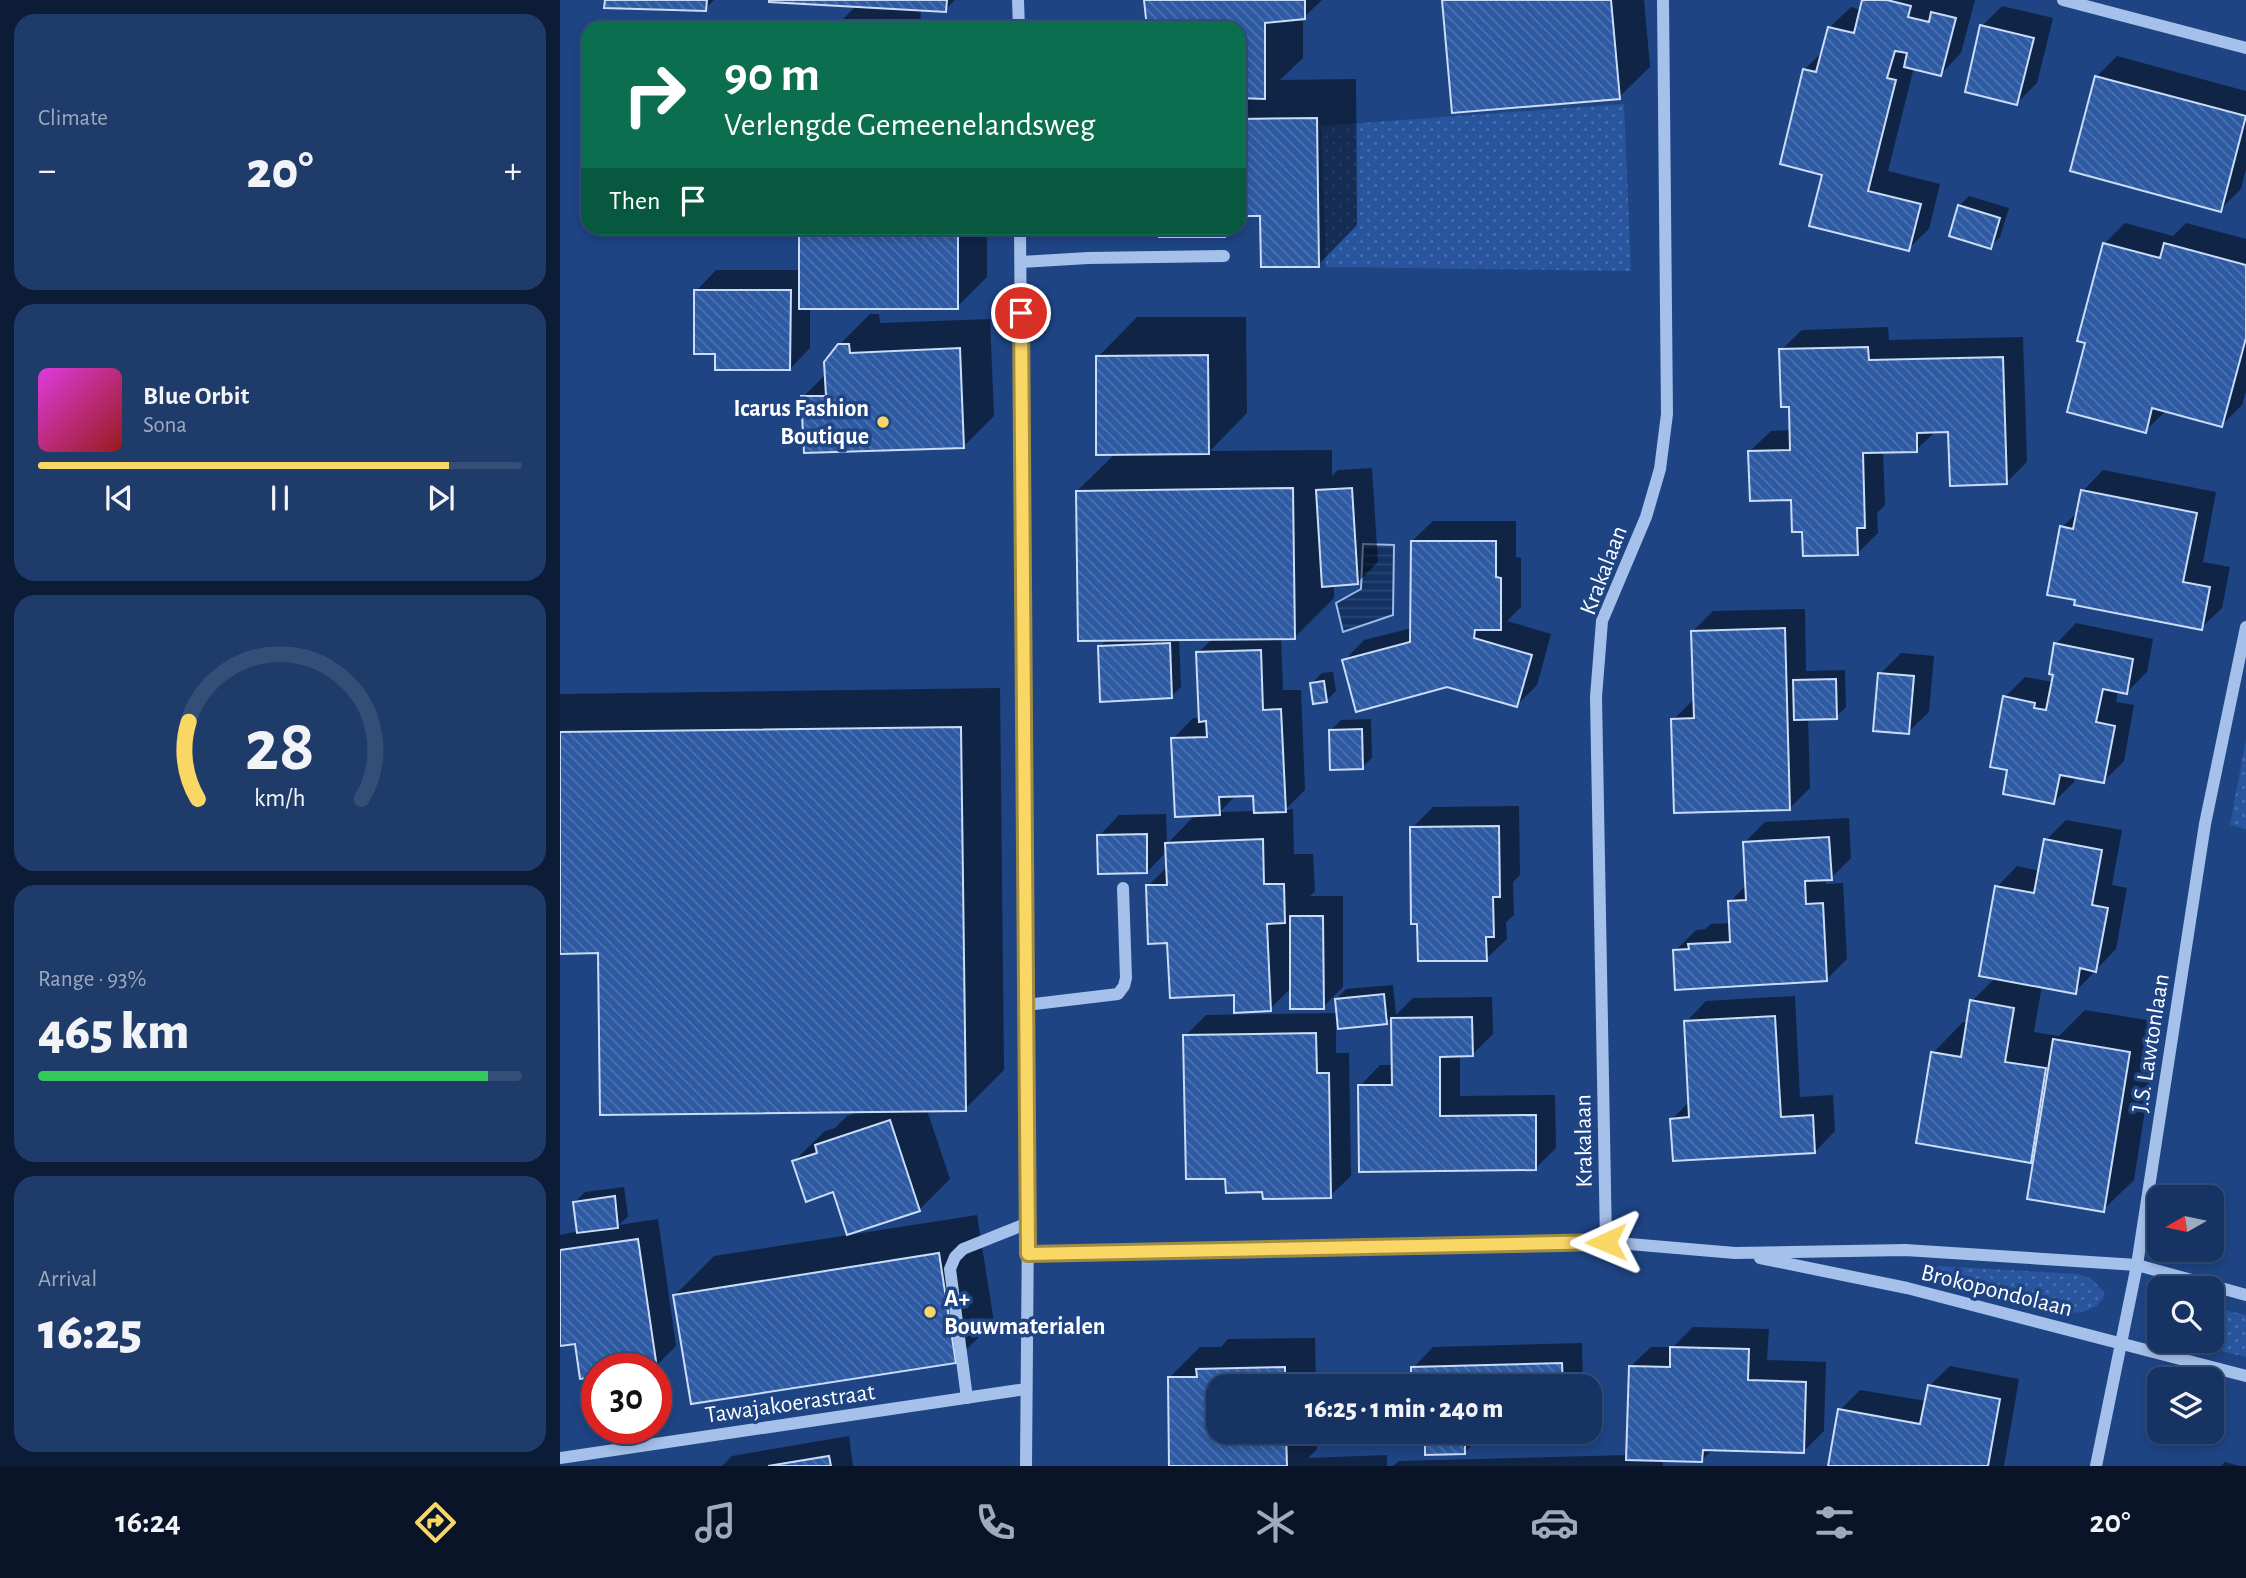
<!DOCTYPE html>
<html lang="en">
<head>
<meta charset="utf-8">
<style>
  :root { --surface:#163363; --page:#1f3b69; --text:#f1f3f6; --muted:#9eaabe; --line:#354e78; --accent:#f9d765 }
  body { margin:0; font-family:"Alegreya Sans",sans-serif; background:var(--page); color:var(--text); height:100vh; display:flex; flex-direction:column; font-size:26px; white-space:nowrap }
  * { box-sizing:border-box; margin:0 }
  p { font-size:23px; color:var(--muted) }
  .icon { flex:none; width:38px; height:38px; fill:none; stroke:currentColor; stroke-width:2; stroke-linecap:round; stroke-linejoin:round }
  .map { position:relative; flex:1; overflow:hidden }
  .details { display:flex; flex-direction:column; gap:14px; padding:14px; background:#0c1c36; width:560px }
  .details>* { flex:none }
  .banner { position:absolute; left:21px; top:21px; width:665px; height:214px; border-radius:21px; box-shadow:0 4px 10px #0003,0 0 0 2px var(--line); background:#0b6e4f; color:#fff; overflow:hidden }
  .needle { width:46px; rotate:261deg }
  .buttons { position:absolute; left:1587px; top:1185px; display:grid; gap:14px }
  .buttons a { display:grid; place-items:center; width:77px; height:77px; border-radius:14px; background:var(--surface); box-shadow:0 4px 10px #0003,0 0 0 2px var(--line); font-size:35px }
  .speed { position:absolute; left:21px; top:1353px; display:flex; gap:14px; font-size:35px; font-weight:700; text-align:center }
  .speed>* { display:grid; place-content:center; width:91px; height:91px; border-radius:50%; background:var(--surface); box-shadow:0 4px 10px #0003,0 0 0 2px var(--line); line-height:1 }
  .speed .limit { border:10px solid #d22; background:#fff; color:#111 }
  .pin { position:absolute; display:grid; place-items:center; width:60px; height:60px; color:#fff; margin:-30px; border:4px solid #fff; border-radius:50%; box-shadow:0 2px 7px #0007 }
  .me { position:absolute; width:77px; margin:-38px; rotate:269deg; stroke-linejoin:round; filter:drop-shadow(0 0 5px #0008) }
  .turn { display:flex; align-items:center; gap:24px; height:147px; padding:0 28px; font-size:32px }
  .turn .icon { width:91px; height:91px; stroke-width:2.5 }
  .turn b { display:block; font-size:49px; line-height:60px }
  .then { display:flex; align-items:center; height:66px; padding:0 28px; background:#0003; gap:14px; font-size:26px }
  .big { font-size:52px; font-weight:800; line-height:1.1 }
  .details .widget { flex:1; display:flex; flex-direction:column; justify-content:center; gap:10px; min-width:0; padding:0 24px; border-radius:21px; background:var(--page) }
  .details .dial { align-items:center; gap:0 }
  .dial svg { height:182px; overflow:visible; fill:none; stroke:var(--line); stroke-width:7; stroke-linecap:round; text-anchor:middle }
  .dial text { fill:var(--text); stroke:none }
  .song { display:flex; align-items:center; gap:21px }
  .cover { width:84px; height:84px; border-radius:10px; background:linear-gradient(135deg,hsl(300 70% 55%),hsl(0 70% 35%)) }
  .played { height:7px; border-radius:4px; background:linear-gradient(90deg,var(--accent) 85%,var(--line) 85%) }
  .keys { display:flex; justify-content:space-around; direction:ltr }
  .heat { display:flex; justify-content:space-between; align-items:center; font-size:38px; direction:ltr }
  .charge { height:10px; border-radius:5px; background:linear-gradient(90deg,#34c759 93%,var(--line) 0) }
  .trip { position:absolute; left:646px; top:1374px; width:396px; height:70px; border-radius:21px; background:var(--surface); box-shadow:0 4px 10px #0003,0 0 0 2px var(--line); font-weight:800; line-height:70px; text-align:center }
  .menu { display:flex; height:112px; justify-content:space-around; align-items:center; background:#091428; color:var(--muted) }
  .menu .icon { width:49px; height:49px }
  .menu .current { color:var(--accent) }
  .menu b { font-size:32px; color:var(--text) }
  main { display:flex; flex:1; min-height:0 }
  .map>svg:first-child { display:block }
  .grass { fill:url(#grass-dots) }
  .water { fill:url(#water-rules); stroke:#99baeb; stroke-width:2 }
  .shadow { fill:#0007; fill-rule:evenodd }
  .building { fill:url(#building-back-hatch); stroke:#cadcf7; stroke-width:2 }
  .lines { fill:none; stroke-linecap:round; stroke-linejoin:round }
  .minor { stroke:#a5c0ea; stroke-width:12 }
  .route-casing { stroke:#a28c42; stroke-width:18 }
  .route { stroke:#f9d765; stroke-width:12 }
  .poi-dot { fill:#f9d765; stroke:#1e4484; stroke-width:2.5 }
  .labels { text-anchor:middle; stroke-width:7; stroke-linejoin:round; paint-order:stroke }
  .poi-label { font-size:24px; font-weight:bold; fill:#fff; stroke:#1e4484; text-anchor:end }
  .street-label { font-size:24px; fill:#fff; stroke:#1e4484 }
</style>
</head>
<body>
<main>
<section class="details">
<div class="widget"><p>Climate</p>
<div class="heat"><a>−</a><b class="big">20°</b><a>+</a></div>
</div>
<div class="widget">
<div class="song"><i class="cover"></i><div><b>Blue Orbit</b><p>Sona</p></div></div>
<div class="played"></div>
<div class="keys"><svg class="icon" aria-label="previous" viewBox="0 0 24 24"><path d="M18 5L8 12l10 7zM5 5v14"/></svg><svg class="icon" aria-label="pause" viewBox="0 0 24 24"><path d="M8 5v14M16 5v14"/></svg><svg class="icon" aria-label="next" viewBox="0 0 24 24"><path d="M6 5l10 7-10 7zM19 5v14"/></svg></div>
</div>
<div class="widget dial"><svg viewBox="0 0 100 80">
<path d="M14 69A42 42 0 1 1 86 69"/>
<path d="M14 69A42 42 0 0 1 10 35" stroke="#f9d765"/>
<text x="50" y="56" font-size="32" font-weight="700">28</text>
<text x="50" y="72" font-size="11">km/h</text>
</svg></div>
<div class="widget"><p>Range · 93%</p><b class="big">465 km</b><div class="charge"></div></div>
<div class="widget"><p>Arrival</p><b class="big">16:25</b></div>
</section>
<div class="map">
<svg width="1686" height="1466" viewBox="0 0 1686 1466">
  <defs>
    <pattern id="grass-dots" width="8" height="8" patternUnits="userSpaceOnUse" patternTransform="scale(1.75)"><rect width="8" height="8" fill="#28559d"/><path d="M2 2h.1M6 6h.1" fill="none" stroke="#486eac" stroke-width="1.8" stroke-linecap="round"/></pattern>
    <pattern id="water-rules" width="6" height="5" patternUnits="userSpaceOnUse" patternTransform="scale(1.75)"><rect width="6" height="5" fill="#143163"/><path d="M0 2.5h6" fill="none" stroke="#2c4673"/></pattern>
    <pattern id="building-back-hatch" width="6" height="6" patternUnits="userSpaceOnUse" patternTransform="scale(1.75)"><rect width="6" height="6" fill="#2d5aa2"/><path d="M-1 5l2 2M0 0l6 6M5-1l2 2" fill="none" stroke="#4c73b0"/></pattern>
  </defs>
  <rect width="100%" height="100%" fill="#1e4484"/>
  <g class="grass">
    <polygon points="1064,104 1071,271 766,267 761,126"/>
    <polygon points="1686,739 1686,829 1670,825"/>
    <path d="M 1380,1266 L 1518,1274 L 1532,1279 L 1545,1294 C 1540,1307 1530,1310 1517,1313 L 1375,1273 L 1374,1268 Z"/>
    <polygon points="1652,1307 1686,1315 1686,1357 1619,1341 1652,1340"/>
  </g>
  <polygon class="water" points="803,544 834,545 833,615 783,632 776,603 801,589"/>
  <g class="shadow">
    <polygon points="46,0 154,0 145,9"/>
    <polygon points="211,0 395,0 385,10 361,9 360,28 278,28 278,24 297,5"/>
    <polygon points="586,0 762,0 743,18 743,58 720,80 796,79 797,225 758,265 702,214 685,215 679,221 679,28 588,28"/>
    <polygon points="883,0 1084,0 1090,67 1059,97"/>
    <polygon points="1304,0 1415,0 1401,53 1381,74 1354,67 1328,171 1380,184 1369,229 1348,249 1264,174 1245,69 1264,50 1270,27 1291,7 1301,10"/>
    <polygon points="1442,6 1493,18 1477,83 1457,103 1422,26"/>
    <polygon points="1557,56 1686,91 1686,169 1681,189 1660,210 1536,77"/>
    <polygon points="1409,196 1449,208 1440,237 1430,247 1399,206"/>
    <polygon points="1565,223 1613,236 1626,223 1686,239 1686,391 1682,405 1662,425 1607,410 1585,431 1527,342 1544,244"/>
    <polygon points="241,228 427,228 427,277 397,307 250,308 250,348 230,369 157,352 136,291 156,270 241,270"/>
    <polygon points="537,228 672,228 664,235 600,230 537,230"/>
    <polygon points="310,314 319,314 320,323 430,319 434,416 404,446 243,397 267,373 279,345"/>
    <path d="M 577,317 L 686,317 L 687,413 L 650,451 L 772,450 L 772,476 L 778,470 L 812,468 L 818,562 L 797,583 L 774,584 L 774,598 L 735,637 L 721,637 L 723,690 L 741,690 L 745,790 L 725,810 L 733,809 L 734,854 L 753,854 L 755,891 L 750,896 L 783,896 L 783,987 L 763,1007 L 731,988 L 710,1009 L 675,994 L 609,941 L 588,886 L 608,866 L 607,851 L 587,872 L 539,836 L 559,815 L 606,814 L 607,844 L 636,814 L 613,739 L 633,718 L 641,718 L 638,653 L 653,638 L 619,638 L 621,687 L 611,697 L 539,647 L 547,639 L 517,491 L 556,453 L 538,357 ZM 677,794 L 695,794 L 696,811 L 660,812 Z"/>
    <polygon points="1328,327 1329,340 1463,337 1467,462 1446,483 1390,430 1376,431 1356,450 1323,451 1325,505 1317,513 1318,533 1298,553 1244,530 1233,498 1190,451 1211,431 1231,430 1231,405 1221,350 1242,330"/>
    <polygon points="1543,470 1656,492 1643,562 1670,567 1662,608 1641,628 1502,527 1519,511 1523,491"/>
    <polygon points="873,521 956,521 956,557 961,558 961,607 947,621 991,634 977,685 956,706 887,686 784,661 804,640 852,628 852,541"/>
    <polygon points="1245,609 1246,671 1285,670 1286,707 1276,717 1248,718 1250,788 1229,809 1113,720 1134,699 1133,631 1153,611"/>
    <polygon points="1516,623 1593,639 1587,672 1567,692 1558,690 1556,702 1574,705 1564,761 1543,782 1515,776 1514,782 1493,803 1449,769 1445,697 1465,677 1493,682 1496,644"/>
    <polygon points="1341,653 1374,656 1369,712 1348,732 1320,674"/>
    <polygon points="773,672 776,691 766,701 752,683 762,673"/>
    <polygon points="440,688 444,1070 405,1109 367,1110 390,1179 359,1210 275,1190 234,1161 265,1131 275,1128 287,1116 300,1111 40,952 0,952 0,694"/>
    <polygon points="811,719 812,758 802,767 771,730 781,720"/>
    <polygon points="959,806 960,875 953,882 954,915 946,922 947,939 926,959 852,828 873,807"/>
    <polygon points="1289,818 1291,858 1271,878 1266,878 1266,884 1283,883 1287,959 1267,979 1115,951 1136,930 1145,929 1151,924 1171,923 1170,902 1187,884 1184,843 1205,822"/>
    <polygon points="1506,820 1562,830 1552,885 1567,888 1556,949 1515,992 1482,986 1474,1032 1499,1036 1525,1010 1599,1022 1574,1180 1543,1210 1476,1154 1470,1161 1373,1053 1403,1022 1408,1023 1412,1001 1436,977 1437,887 1457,866 1480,871 1486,840"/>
    <polygon points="833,985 836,1015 853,998 932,997 933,1034 912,1055 900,1055 900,1096 995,1095 996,1148 975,1169 800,1086 820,1065 833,1065 833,1016 826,1022 776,1017 776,1053 789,1053 791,1176 770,1196 704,1191 667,1177 625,1036 646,1015 778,1013 776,999 786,989"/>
    <polygon points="1235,996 1240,1097 1273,1095 1275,1131 1255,1152 1112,1119 1130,1101 1126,1022 1146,1001"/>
    <polygon points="64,1187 68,1216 59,1225 98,1219 116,1346 96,1366 81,1368 37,1368 17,1342 0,1344 0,1235 19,1231 15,1202 25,1192"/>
    <polygon points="417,1215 434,1322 395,1361 115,1295 154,1256"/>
    <polygon points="1133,1327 1209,1329 1207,1360 1266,1362 1264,1431 1243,1452 1153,1449 1142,1460 1103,1459 1103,1466 833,1466 839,1461 1068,1455 1070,1367 1091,1347 1113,1347"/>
    <polygon points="755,1338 756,1386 658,1386 658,1432 756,1432 757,1449 748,1458 827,1455 827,1466 611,1466 609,1378 640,1347 661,1347 668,1339"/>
    <polygon points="1022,1343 1023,1386 853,1386 853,1368 873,1347"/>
    <polygon points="1390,1366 1459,1379 1444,1466 1270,1466 1280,1410 1300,1390 1366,1401 1369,1386"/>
    <polygon points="859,1432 962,1432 956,1438 918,1439 905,1452 867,1441 859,1442"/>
    <polygon points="289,1436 293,1466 162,1466 172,1456"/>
    <polygon points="1665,1462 1680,1466 1661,1466"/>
  </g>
  <g class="building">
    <polygon points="45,0 147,0 146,11 44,8"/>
    <polygon points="209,0 387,0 386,12 209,2"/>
    <polygon points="584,0 745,0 745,19 705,23 705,99 679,98 679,28 587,28"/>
    <polygon points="882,0 1051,0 1060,99 892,113"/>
    <polygon points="1302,0 1327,0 1351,6 1348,17 1369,22 1371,12 1396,18 1381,76 1344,67 1347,53 1335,51 1327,78 1336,80 1308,191 1361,204 1349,251 1249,226 1262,175 1220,164 1243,69 1256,72 1268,27 1294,33"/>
    <polygon points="276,24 341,27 341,28 276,28"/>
    <polygon points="1420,25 1474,38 1457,105 1405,92"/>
    <polygon points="1535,76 1686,116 1661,212 1510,171"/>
    <polygon points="757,118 759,267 701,267 700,216 679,216 679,119"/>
    <polygon points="1398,205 1440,218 1431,249 1389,236"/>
    <rect x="239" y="228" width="159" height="81"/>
    <polygon points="535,228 665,228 665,237 599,237 598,232 536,232"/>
    <polygon points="1543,243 1600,258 1604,243 1686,265 1686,338 1662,427 1592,408 1586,433 1507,412 1525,343 1517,341"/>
    <polygon points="134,290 231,290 230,370 155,370 155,354 134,354"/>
    <polygon points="278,344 289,344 290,353 400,348 404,448 244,453 241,396 266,396 264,362"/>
    <polygon points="1308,347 1309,360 1443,357 1447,484 1390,486 1388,432 1357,433 1357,452 1303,453 1305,528 1297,528 1298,555 1243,556 1242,532 1232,532 1231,500 1190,501 1188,451 1230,450 1229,407 1221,407 1219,349"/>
    <polygon points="648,355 649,454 536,455 536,356"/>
    <polygon points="733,488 735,639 518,641 516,491"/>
    <polygon points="792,488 798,584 762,587 756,490"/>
    <polygon points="1521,490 1637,513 1623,582 1650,587 1642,630 1514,605 1515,600 1487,595 1500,526 1513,529"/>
    <polygon points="851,541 936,541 936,577 941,578 941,630 915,630 914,638 972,655 957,707 887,687 796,712 782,660 850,642"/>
    <polygon points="1225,628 1230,810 1114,813 1111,719 1134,718 1131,631"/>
    <polygon points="610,643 612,698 540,702 538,646"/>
    <polygon points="1494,643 1573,659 1567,694 1543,689 1536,722 1555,726 1544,783 1500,775 1494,804 1443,794 1447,770 1430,767 1443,696 1475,703 1474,708 1486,710 1493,675 1489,674"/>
    <polygon points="701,650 703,710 721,709 726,812 694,813 693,796 659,797 660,815 615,817 611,738 647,737 646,721 639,722 636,652"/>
    <polygon points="1318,673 1354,676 1349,734 1313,731"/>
    <polygon points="1276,679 1277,719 1234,720 1233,680"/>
    <polygon points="764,681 767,702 753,704 750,683"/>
    <polygon points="401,727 406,1111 40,1115 38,953 0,954 0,732"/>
    <polygon points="802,729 803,769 770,770 769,730"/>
    <polygon points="939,826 940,897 933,897 934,937 926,937 927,961 858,961 857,924 851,924 850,827"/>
    <polygon points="587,834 587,873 538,874 537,835"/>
    <polygon points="1269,837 1272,880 1245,881 1246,904 1263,903 1267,981 1115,990 1113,950 1129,949 1128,944 1170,942 1168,901 1186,900 1183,842"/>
    <polygon points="703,839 704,884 724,884 725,923 707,924 711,1011 674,1013 674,995 610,998 607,943 588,944 586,885 607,885 605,843"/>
    <polygon points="1484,839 1542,850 1532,905 1548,908 1536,972 1520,968 1516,994 1419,976 1435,886 1474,893"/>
    <polygon points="730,916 763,916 764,1009 730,1009"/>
    <polygon points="824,994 827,1024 778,1029 775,999"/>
    <polygon points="1410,1000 1454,1008 1445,1062 1486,1068 1471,1163 1356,1143 1371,1052 1401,1057"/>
    <polygon points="1215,1016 1221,1117 1253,1115 1255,1153 1113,1161 1110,1119 1129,1117 1124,1021"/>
    <polygon points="912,1017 913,1056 880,1057 880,1116 976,1115 976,1170 799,1172 798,1085 832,1085 831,1018"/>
    <polygon points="756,1033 757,1073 769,1073 771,1198 703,1199 702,1192 666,1193 665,1179 626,1179 623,1035"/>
    <polygon points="1493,1039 1570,1052 1544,1212 1467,1199"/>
    <polygon points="330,1120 360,1211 287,1235 273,1192 246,1202 232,1161 257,1153 255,1145"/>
    <polygon points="55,1196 58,1228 17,1233 13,1202"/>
    <polygon points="78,1239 97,1368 37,1368 37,1377 20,1379 15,1344 0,1346 0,1250"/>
    <polygon points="379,1253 396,1363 131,1404 113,1295"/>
    <polygon points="1110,1347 1189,1349 1188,1380 1246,1382 1244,1453 1143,1450 1142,1462 1066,1460 1069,1366 1110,1367"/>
    <polygon points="1002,1363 1003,1386 851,1386 851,1367"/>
    <polygon points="725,1367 725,1386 658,1386 658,1432 726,1432 727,1466 609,1466 608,1377 637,1377 636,1369"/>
    <polygon points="1368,1385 1440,1399 1428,1466 1268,1466 1278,1409 1360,1424"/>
    <polygon points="857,1432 956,1432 956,1439 905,1441 905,1454 865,1455 865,1443 857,1443"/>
    <polygon points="269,1456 271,1466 208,1466"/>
  </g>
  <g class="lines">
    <g class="minor">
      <polyline points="458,0 459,28"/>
      <polyline points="1503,0 1686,48"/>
      <polyline points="460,228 468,1223 466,1466"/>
      <polyline points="461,262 528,258 664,256"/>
      <polyline points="466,1005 558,994 564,986 566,978 563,888"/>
      <polyline points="1046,1242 1036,697 1042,621 1086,517 1100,469 1107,414 1103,0"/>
      <polyline points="468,1254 1046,1242 1175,1253 1345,1250 1577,1265 1686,1295"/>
      <polyline points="1200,1258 1347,1288 1686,1376"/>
      <polyline points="407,1398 390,1269 395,1257 403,1249 468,1223"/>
      <polyline points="0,1458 466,1389"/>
      <polyline points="1536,1466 1577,1265 1645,824 1686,627"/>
    </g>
  </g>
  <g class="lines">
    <defs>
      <polyline id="route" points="461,313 468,1254 1046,1242"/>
    </defs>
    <use href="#route" class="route-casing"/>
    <use href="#route" class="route"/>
  </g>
  <g class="poi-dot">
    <circle cx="323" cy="422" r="7"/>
    <circle cx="370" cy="1312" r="7"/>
  </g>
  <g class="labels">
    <g class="poi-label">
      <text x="309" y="416">Icarus Fashion<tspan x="309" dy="28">Boutique</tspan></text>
      <text x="384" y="1306" text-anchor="start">A+<tspan x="384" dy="28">Bouwmaterialen</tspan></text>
    </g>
    <g class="street-label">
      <text transform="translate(1043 570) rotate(-69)" y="8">Krakalaan</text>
      <text transform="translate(1590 1043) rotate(-81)" y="8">J.S. Lawtonlaan</text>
      <text transform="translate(1023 1141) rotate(-91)" y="8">Krakalaan</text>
      <text transform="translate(1437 1290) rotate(14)" y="8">Brokopondolaan</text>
      <text transform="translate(230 1403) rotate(-8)" y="8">Tawajakoerastraat</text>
    </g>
  </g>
</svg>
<div class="buttons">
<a><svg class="needle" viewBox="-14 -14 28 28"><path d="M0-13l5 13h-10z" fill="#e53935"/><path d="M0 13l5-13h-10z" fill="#9eaabe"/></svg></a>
<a><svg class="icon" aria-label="search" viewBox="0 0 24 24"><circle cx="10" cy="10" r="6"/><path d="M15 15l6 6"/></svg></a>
<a><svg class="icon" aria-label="layers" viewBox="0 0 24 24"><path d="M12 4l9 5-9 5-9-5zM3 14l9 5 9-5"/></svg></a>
</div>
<div class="speed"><div class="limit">30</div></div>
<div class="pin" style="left:461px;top:313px;background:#d93025"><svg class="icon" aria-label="arrive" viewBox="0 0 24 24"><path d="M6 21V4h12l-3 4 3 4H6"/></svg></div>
<svg class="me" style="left:1046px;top:1242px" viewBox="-20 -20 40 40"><path d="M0-17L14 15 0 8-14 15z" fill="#f9d765" stroke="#fff" stroke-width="4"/></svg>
<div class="trip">16:25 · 1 min · 240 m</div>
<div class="banner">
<div class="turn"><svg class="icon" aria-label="right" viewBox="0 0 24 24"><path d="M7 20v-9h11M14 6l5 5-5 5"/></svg><div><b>90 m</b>Verlengde Gemeenelandsweg</div></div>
<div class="then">Then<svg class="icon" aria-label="arrive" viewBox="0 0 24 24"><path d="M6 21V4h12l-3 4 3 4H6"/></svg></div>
</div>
</div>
</main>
<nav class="menu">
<b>16:24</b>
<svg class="icon current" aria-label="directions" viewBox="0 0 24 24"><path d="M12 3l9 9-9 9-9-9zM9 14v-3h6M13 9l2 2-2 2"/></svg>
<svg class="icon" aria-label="music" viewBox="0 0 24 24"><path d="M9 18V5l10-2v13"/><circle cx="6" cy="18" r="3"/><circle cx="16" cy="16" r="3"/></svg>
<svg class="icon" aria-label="phone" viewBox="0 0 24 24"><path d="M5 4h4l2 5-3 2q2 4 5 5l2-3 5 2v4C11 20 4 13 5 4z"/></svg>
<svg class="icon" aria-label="climate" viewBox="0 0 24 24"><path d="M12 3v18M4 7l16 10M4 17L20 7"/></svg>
<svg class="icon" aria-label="car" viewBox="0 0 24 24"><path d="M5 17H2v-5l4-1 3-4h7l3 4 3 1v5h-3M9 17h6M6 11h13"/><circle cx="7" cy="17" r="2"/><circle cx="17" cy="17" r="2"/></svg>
<svg class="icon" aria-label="filters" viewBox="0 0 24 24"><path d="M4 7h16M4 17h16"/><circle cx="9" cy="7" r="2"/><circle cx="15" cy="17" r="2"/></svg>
<b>20°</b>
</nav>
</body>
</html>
